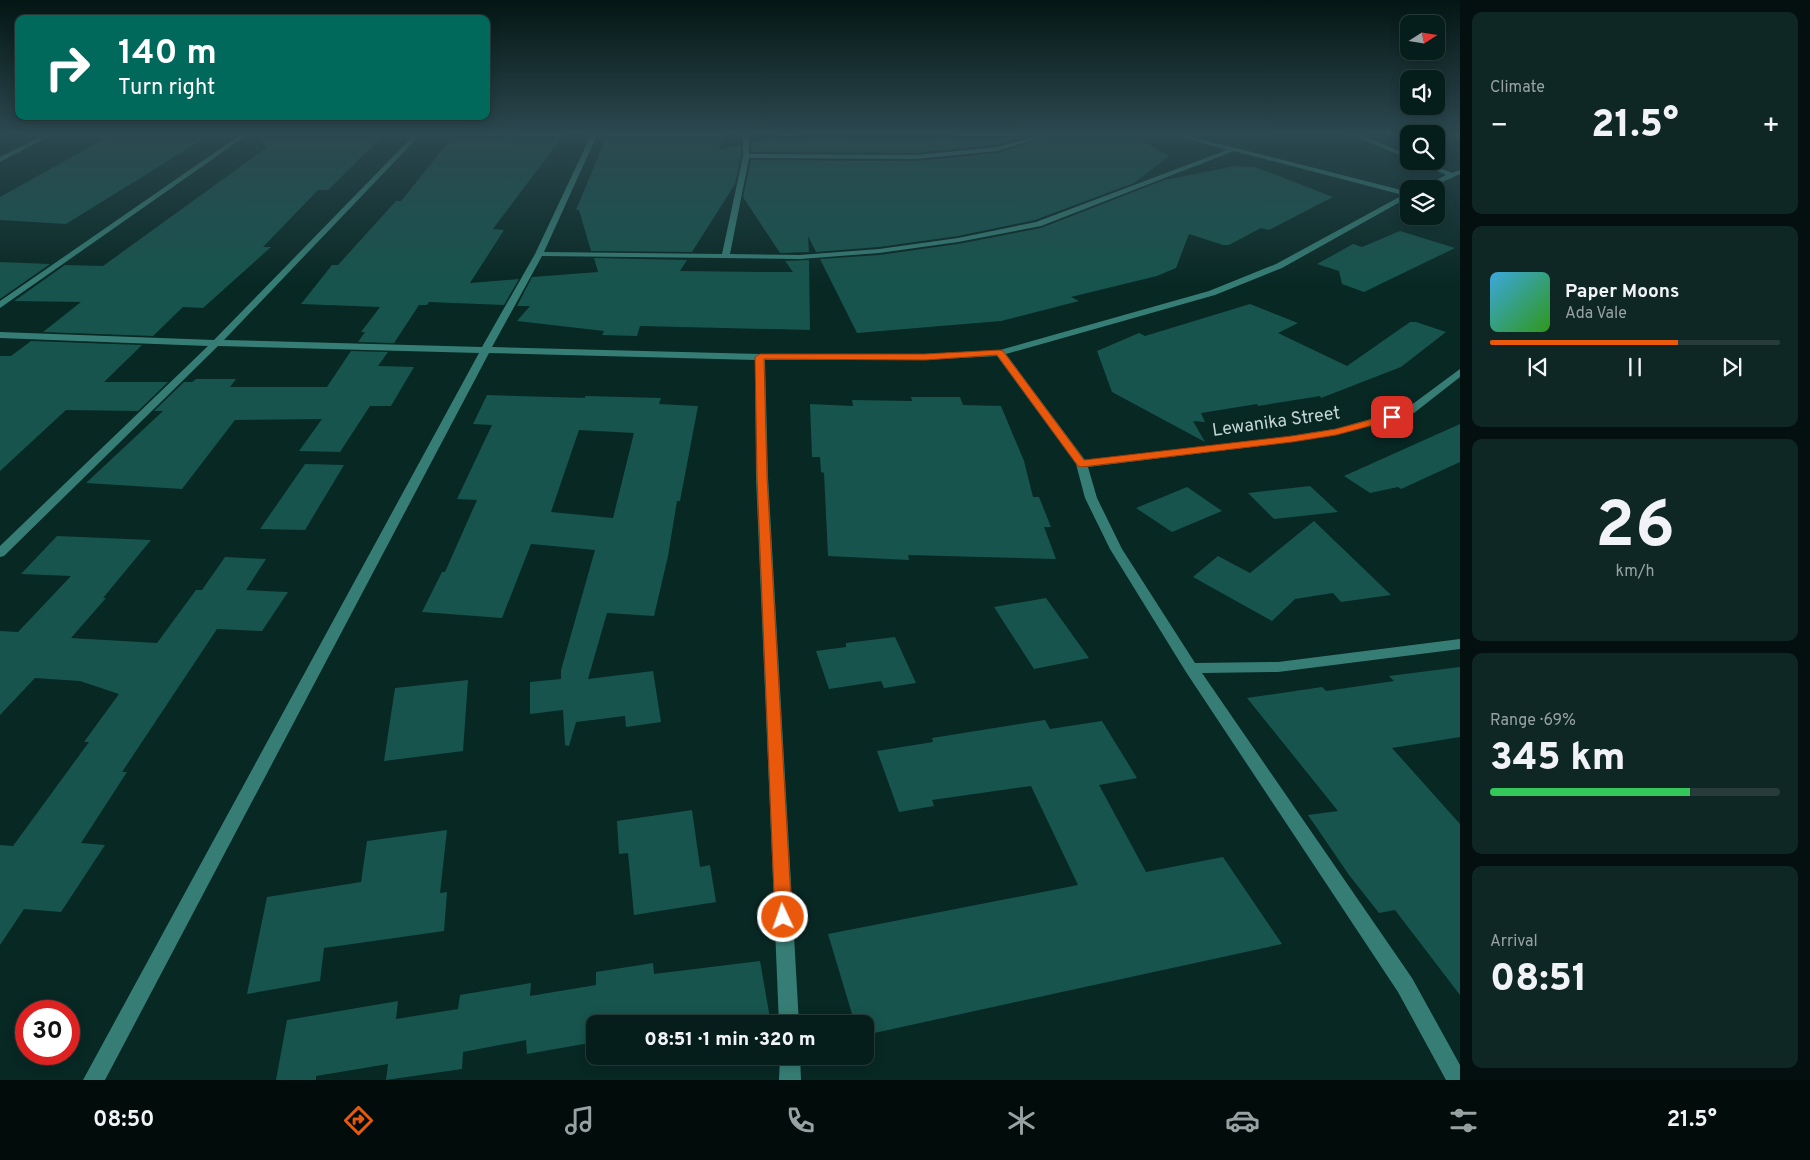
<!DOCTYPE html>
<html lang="en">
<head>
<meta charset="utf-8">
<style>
  :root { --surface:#061e1b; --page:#0f2724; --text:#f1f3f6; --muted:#98a2a3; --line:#273c3a; --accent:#ea580c }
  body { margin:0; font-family:Overpass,sans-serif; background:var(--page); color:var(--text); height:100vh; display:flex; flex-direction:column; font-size:19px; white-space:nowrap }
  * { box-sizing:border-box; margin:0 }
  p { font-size:16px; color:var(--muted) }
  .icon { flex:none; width:28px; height:28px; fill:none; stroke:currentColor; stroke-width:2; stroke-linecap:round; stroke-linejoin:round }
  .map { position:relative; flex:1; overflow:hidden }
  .panel { display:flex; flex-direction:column; gap:12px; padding:12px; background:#03100f; width:350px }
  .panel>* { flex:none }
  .top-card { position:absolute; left:15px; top:15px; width:475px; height:105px; border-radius:10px; box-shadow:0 2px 12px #0003,0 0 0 1px var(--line); background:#00695c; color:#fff; overflow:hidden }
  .needle { width:32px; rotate:78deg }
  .controls { position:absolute; left:1400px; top:15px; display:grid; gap:10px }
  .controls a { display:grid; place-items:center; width:45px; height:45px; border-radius:10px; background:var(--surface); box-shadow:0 2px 12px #0003,0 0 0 1px var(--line); font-size:25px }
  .speed { position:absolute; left:15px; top:1000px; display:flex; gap:10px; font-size:25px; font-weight:700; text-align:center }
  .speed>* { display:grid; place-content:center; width:65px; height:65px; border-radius:50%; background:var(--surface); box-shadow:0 2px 12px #0003,0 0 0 1px var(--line); line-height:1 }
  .speed .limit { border:8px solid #d22; background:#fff; color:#111 }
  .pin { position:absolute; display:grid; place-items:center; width:42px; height:42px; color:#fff; margin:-21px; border-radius:10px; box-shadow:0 2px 8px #0006 }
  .me { position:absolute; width:55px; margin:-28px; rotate:357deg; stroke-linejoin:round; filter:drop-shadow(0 0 4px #0008) }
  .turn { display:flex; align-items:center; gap:18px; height:105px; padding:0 20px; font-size:22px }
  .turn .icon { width:65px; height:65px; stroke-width:2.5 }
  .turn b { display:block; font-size:35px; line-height:42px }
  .big { font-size:38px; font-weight:800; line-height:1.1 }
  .panel .widget { flex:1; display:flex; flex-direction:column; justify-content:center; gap:8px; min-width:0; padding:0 18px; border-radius:10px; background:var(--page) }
  .panel .dial { align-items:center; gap:0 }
  .dial b { font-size:65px; line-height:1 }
  .song { display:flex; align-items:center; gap:15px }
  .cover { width:60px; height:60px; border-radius:8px; background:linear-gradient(135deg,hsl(200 70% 55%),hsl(110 70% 35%)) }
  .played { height:5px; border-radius:2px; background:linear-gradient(90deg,var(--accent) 65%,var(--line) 65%) }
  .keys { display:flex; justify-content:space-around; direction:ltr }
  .heat { display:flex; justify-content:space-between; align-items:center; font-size:28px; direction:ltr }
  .charge { height:8px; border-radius:4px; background:linear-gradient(90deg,#34c759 69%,var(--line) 0) }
  .trip { position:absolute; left:586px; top:1015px; width:288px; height:50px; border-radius:10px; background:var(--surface); box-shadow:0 2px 12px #0003,0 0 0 1px var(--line); font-weight:800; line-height:50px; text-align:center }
  .menu { display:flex; height:80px; justify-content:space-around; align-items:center; background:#020c0b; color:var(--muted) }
  .menu .icon { width:35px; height:35px }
  .menu .current { color:var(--accent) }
  .menu b { font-size:22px; color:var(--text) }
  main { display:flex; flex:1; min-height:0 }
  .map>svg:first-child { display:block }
  .building { fill:#17544d; fill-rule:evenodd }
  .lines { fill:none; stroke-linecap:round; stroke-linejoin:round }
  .minor { fill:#367e75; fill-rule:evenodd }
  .route { fill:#ea580c; stroke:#983908 }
  .labels { text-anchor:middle; stroke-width:5; stroke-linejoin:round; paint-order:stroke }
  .street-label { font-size:18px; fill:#c4d5d2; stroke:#082824 }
</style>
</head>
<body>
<main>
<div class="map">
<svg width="1460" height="1080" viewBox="0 0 1460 1080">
  <rect width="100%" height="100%" fill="#082824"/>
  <g class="building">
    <polygon points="115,133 213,133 66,224 0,220 0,197"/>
    <polygon points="256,133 386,133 328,190 318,190 263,247 271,247 203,308 183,307 153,336 43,332 81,302 14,301 65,265 103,266 266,148"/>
    <polygon points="456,133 517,135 519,133 565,133 493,229 504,230 470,283 519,279 504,305 429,302 427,305 419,305 394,343 358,342 365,332 361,332 380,307 301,304 332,265 338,265 396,201 401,201"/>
    <polygon points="608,133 724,133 719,150 741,145 741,156 735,184 692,252 591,251 579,210 576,210"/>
    <polygon points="791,133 805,138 926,139 946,138 962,133 1042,133 997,145 916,153 751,152 751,142"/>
    <polygon points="1059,133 1128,133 1169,156 1134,183 1035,220 958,236 879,247 816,252 808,236 809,252 780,253 743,197 751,160 916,161 998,153"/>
    <polygon points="1235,166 1255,167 1333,197 1269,230 1261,228 1229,245 1223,245 1189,234 1176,268 1157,276 1071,297 1079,301 1001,321 857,333 820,259 879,255 958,244 1041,228 1164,180"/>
    <polygon points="1400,231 1455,248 1364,292 1342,284 1339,271 1317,264 1353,244 1362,247"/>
    <polygon points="594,258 687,260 680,271 765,272 793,272 785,261 809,260 810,330 640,326 637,336 602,335 604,331 517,321 530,306 517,306 532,277 598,272"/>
    <polygon points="0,262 50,264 0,299"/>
    <polygon points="1250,304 1298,323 1278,333 1347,366 1410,322 1416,322 1446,332 1401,367 1321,398 1320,396 1258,406 1257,404 1201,413 1205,422 1193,421 1205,442 1112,392 1097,351 1139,333 1145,336"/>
    <polygon points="31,341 142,345 104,382 168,382 138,411 66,410 0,471 0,356 11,356"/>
    <polygon points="351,351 388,352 378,366 414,367 391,406 370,406 340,452 299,451 322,419 235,420 182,489 86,483 163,411 154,411 184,382 192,382 196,379 236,379 230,387 327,387"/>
    <path d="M 487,395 L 585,398 L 585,396 L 661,398 L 659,404 L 698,406 L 680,501 L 677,501 L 668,556 L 654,616 L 607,613 L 588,679 L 653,671 L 661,722 L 626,727 L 625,716 L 576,722 L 569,746 L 565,745 L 563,710 L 530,714 L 530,682 L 561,679 L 561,670 L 595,550 L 531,544 L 502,618 L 422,612 L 442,572 L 445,572 L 477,500 L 457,499 L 492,425 L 473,424 ZM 579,430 L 634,433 L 613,518 L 551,512 Z"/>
    <polygon points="911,397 960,397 963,405 1001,406 1024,461 1033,497 1039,497 1051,527 1044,527 1056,559 908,555 909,560 828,556 824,473 821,472 820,457 812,457 810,404 853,406 852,400 912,401"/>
    <polygon points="1460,424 1460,462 1401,489 1398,487 1370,493 1344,476"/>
    <polygon points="305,464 344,465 305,530 260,529"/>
    <polygon points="1310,486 1338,512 1274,519 1248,493"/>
    <polygon points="1187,487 1222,511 1172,532 1136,508"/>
    <polygon points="1314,521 1391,595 1341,602 1333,593 1295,599 1272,621 1193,577 1218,556 1250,573"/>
    <polygon points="57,536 151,540 103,598 106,598 71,638 157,643 196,590 202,590 225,557 266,559 246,590 288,592 262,631 217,629 122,772 127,772 81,843 105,845 61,912 24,909 0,945 0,845 13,846 89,742 84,742 119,694 80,681 35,678 0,715 0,631 18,632 71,576 21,574"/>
    <polygon points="1046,598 1089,658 1034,669 994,607"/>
    <polygon points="895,637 916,683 884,688 881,681 829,689 816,651 846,647 846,643"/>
    <polygon points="1460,667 1460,737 1392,748 1460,824 1460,995 1395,910 1379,913 1349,875 1308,815 1338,811 1247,698 1322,687 1326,691 1394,681 1389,676"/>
    <polygon points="468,680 463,751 384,761 395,688"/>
    <polygon points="1045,720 1050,729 1102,721 1137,778 1099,785 1146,872 1223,857 1282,944 865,1035 865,1024 855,1024 828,934 1078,885 1031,786 932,800 934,806 899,812 877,751 933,742 932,738"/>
    <polygon points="692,810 700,867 710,865 716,902 634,915 628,853 619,854 617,821"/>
    <polygon points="447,830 440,893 447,892 444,931 324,948 320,981 247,994 267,897 361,882 367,841"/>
    <polygon points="760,961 771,1024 725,1024 724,1018 695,1024 595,1024 595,1042 527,1054 526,1040 463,1052 462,1069 386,1080 388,1064 316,1076 316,1080 276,1080 287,1020 398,1001 396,1019 458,1009 460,995 531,983 530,996 596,985 596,972 653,963 654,974"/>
  </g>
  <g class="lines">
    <g class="minor">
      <polygon points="48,133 55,133 0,162 0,157"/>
      <polygon points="243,133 250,133 0,308 0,301"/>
      <path d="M 416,133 L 422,133 L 224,340 L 482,347 L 535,254 L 592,133 L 598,133 L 544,252 L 722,254 L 743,156 L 743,133 L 749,133 L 749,154 L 916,155 L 997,147 L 1048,133 L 1057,133 L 997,151 L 916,159 L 749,158 L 730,254 L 800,255 L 879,249 L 958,238 L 1036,222 L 1227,150 L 1167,133 L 1177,133 L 1409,192 L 1409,197 L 1282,268 L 1215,295 L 1006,354 L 1085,460 L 1277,438 L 1335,429 L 1406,409 L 1460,369 L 1460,377 L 1414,413 L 1336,435 L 1277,444 L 1088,467 L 1097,498 L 1122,549 L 1195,663 L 1278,662 L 1460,639 L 1460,649 L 1278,672 L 1202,673 L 1412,978 L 1460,1065 L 1460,1080 L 1446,1080 L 1398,992 L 1186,672 L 1110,549 L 1085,498 L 1076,464 L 997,356 L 925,360 L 765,360 L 768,477 L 799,1024 L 779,1024 L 756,477 L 755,360 L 489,353 L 105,1080 L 83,1080 L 479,353 L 218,346 L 4,556 L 0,557 L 0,546 L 208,346 L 0,338 L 0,332 L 214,340 ZM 1234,151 L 1403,195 L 1276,264 L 1209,291 L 1000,350 L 925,354 L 760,354 L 492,347 L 542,256 L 800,259 L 879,253 L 958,242 L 1041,226 Z"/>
      <polygon points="1347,133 1355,133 1409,155 1409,159"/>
      <polygon points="1415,161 1424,161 1452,173 1460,170 1460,174 1427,189 1418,189 1446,175"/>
      <polygon points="780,1056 800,1056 801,1080 779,1080"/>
    </g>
  </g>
  <linearGradient id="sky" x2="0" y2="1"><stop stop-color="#041614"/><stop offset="0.47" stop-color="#2c4850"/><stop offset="1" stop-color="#2c4850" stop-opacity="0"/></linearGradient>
  <rect width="1460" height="284" fill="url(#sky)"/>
  <polygon class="route" points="1000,350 1003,351 1084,460 1292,436 1336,429 1392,414 1397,417 1396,419 1336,435 1292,442 1082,467 1078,466 997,355 925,360 764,359 767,477 792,917 789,922 783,925 777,922 775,917 757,477 755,357 760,354 925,354"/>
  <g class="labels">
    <g class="street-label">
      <text transform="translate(1276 421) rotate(-8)" y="6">Lewanika Street</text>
    </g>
  </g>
</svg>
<div class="controls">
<a><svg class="needle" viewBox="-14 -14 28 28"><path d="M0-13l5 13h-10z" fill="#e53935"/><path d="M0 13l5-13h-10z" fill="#98a2a3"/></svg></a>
<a><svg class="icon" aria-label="sound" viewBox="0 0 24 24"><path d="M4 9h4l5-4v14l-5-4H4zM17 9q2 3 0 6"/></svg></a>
<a><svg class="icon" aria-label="search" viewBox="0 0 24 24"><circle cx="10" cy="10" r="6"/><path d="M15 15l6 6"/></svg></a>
<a><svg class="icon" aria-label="layers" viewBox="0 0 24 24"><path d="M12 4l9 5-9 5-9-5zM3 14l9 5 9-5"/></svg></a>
</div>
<div class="speed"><div class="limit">30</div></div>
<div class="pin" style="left:1392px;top:417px;background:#d93025"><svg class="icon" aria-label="arrive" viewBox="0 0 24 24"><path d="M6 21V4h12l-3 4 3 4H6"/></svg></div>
<svg class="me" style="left:783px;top:917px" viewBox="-20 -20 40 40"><circle r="17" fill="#ea580c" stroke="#fff" stroke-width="3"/><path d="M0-11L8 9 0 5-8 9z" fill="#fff"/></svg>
<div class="trip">08:51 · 1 min · 320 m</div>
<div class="top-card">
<div class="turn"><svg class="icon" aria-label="right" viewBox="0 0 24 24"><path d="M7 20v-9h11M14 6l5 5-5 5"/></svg><div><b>140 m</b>Turn right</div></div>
</div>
</div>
<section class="panel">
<div class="widget"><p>Climate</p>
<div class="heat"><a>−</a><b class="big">21.5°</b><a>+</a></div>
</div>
<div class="widget">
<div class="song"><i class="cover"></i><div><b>Paper Moons</b><p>Ada Vale</p></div></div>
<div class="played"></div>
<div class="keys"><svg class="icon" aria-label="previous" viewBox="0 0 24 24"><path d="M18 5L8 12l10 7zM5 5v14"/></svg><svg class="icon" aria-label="pause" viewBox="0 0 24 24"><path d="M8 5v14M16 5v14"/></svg><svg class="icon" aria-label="next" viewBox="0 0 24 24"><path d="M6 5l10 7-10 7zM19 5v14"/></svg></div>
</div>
<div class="widget dial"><b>26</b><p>km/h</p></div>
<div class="widget"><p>Range · 69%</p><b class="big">345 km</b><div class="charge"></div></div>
<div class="widget"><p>Arrival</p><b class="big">08:51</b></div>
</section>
</main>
<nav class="menu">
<b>08:50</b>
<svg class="icon current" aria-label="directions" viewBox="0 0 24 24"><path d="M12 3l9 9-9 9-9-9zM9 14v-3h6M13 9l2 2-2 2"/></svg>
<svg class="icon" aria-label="music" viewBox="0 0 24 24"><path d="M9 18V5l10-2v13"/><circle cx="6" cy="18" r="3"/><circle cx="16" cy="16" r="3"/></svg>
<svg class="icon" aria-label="phone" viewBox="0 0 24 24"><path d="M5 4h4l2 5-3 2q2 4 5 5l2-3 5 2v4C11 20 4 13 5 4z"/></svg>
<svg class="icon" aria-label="climate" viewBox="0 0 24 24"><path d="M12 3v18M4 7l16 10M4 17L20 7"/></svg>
<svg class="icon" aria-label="car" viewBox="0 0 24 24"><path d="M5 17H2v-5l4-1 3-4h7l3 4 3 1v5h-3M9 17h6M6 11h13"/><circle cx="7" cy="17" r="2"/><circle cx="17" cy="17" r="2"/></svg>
<svg class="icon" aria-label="filters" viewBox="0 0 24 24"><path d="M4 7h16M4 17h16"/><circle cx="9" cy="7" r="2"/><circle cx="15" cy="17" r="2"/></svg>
<b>21.5°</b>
</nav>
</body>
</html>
